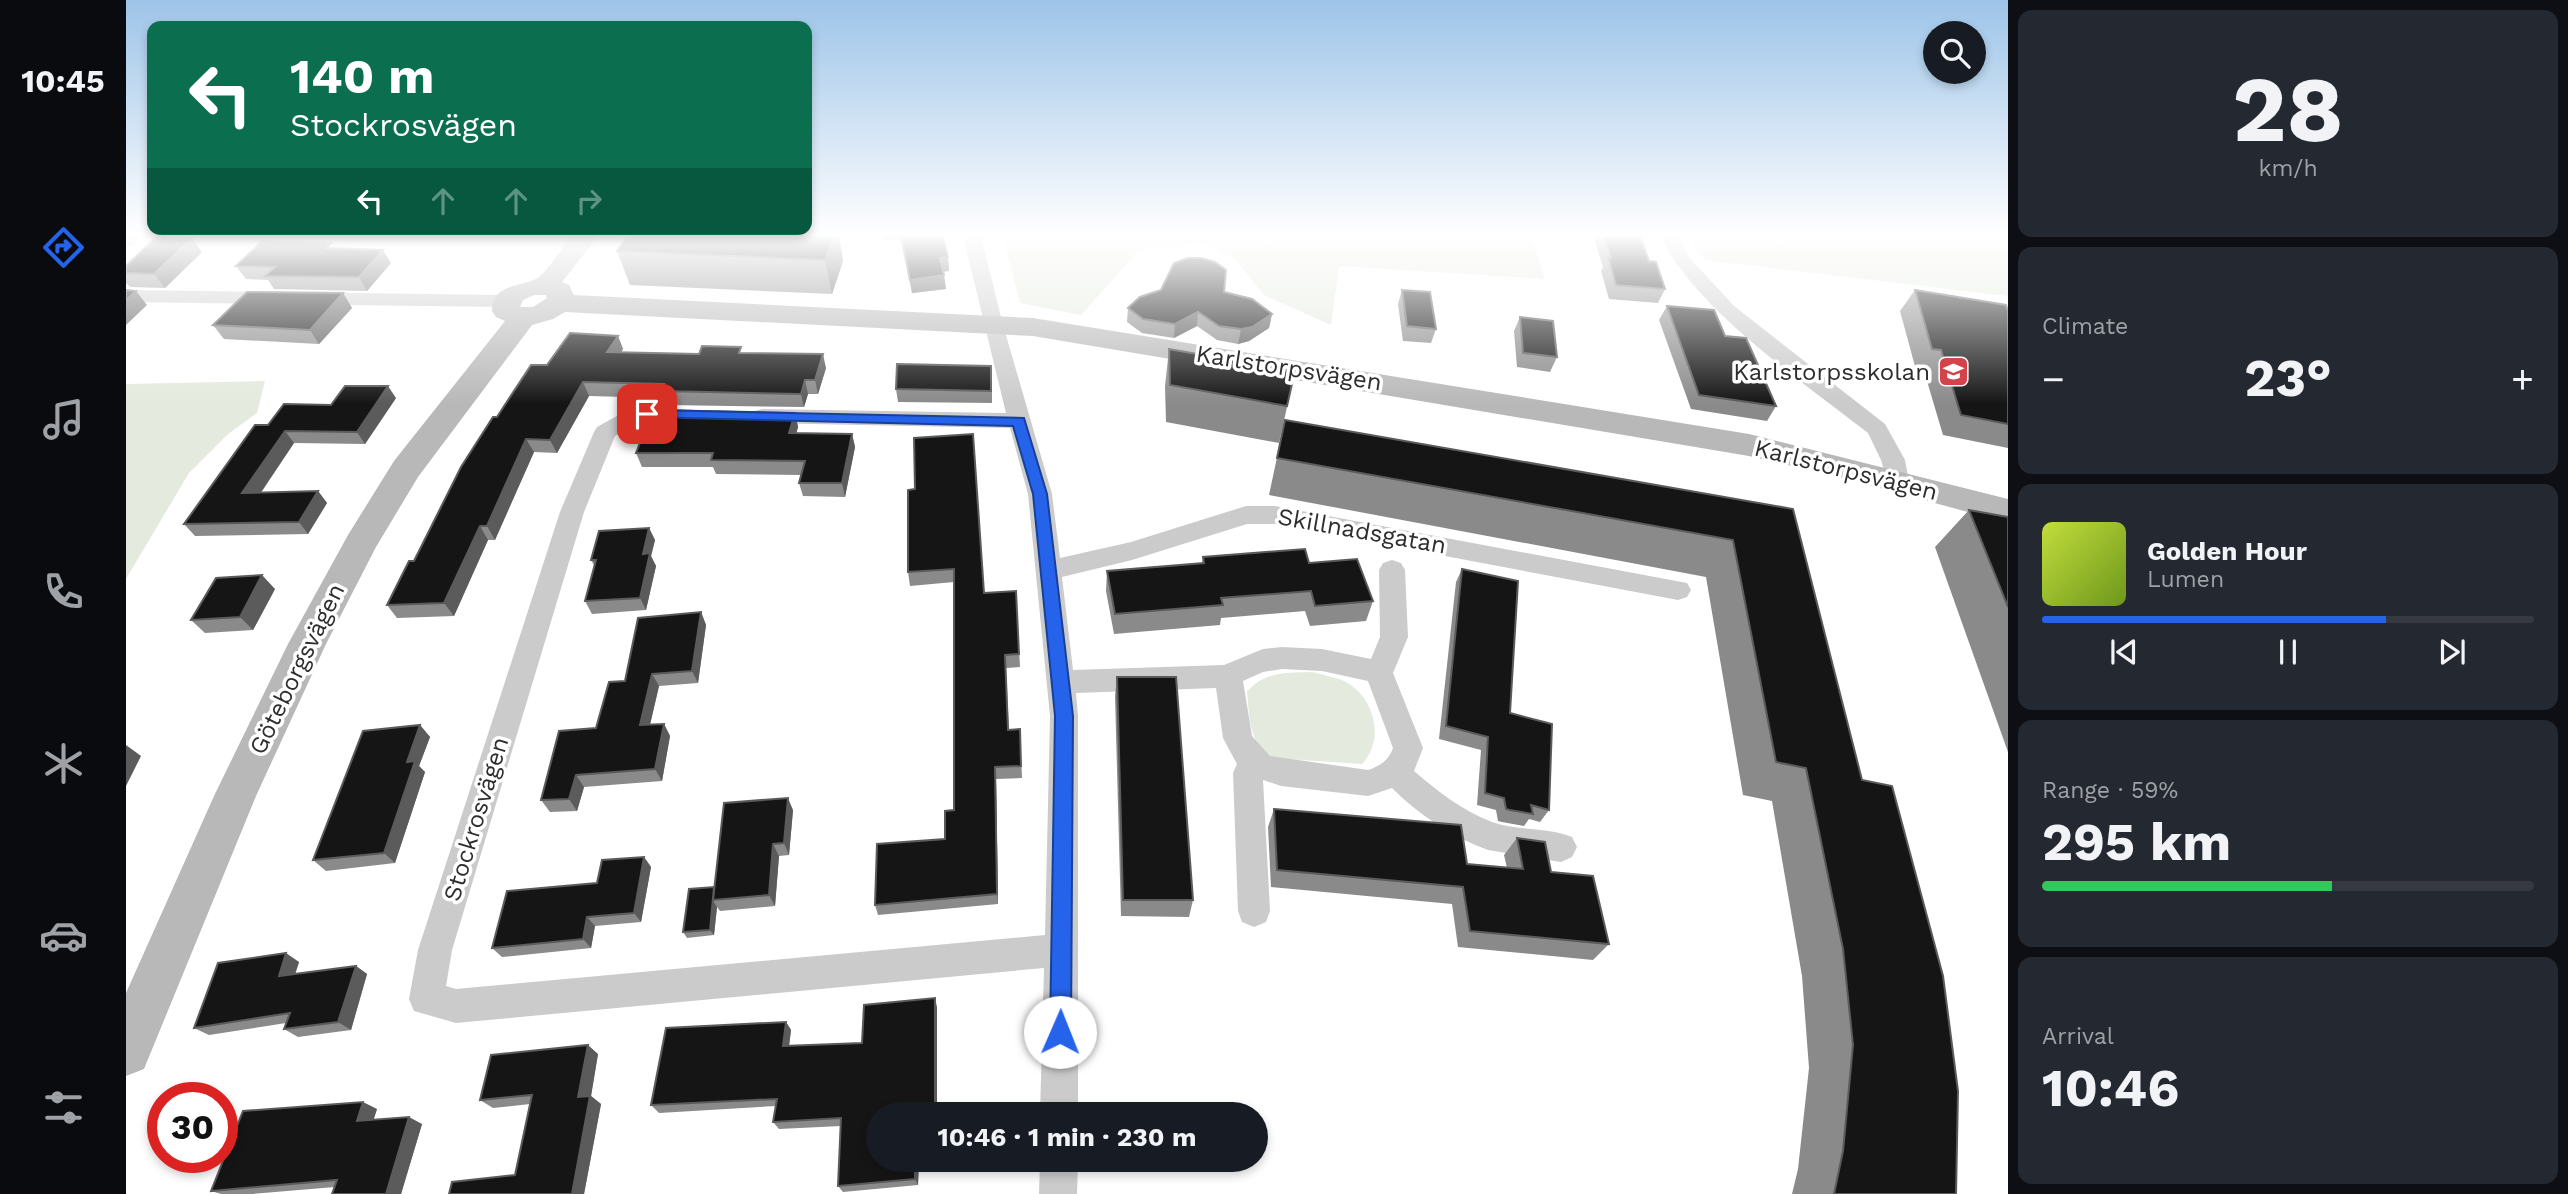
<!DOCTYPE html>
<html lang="en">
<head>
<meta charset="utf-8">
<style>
  :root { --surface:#171b24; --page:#242831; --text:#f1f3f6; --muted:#9ea1a6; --line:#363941; --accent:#2563eb }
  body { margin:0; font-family:"Work Sans",sans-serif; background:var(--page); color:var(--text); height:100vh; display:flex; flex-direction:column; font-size:26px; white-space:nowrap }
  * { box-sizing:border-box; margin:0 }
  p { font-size:23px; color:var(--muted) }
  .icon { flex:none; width:38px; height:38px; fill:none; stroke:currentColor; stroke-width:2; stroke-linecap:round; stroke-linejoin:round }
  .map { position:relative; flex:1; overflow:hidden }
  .details { display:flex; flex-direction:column; gap:10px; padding:10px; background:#0d0f14; width:560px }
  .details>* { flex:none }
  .banner { position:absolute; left:21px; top:21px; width:665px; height:214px; border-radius:14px; box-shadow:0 4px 10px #0003; background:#0b6e4f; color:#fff; overflow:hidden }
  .buttons { position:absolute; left:1797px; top:21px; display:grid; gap:14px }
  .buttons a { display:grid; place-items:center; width:63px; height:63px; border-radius:50%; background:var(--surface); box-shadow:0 4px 10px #0003; font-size:35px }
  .speed { position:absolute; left:21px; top:1082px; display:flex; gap:14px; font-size:35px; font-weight:700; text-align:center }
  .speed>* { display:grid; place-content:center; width:91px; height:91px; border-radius:50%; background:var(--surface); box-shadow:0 4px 10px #0003; line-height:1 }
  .speed .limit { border:10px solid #d22; background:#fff; color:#111 }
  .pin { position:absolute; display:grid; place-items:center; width:60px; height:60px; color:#fff; margin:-30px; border-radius:14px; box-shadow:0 4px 10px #0006 }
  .me { position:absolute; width:77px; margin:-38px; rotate:1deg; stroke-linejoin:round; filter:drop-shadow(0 0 5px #0008) }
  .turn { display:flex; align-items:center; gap:24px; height:147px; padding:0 28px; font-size:32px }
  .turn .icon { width:91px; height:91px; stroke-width:2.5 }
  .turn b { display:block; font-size:49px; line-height:60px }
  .lanes { display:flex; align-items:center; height:66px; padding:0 28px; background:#0003; justify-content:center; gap:35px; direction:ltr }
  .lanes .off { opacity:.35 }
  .big { font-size:52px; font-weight:700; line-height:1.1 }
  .details .card { flex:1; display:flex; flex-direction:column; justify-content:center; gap:10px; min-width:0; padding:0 24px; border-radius:14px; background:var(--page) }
  .details .dial { align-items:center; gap:0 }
  .dial b { font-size:91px; line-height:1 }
  .song { display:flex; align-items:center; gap:21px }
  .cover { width:84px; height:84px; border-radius:10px; background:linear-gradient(135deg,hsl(70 70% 55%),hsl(80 70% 35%)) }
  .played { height:7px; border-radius:4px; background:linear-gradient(90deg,var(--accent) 70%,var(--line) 70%) }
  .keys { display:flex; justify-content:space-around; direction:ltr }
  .heat { display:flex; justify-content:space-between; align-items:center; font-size:38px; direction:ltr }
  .charge { height:10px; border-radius:5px; background:linear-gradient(90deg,#34c759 59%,var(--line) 0) }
  .trip { position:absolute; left:740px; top:1102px; width:402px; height:70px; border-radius:35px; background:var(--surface); box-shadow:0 4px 10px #0003; font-weight:700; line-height:70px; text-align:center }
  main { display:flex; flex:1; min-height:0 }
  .tab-bar { display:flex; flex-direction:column; width:126px; justify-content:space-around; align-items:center; background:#090b0e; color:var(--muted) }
  .tab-bar .icon { width:49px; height:49px }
  .tab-bar .current { color:var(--accent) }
  .tab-bar b { font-size:32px; color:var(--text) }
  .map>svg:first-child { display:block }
  .green { fill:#e4eade }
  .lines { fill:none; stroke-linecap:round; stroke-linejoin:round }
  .street { fill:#cbcbcb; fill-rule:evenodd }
  .secondary { fill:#b8b8b8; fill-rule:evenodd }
  .wall { fill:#8a8a8a }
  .shaded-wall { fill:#5b5b5b }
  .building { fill:#151515; stroke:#5b5b5b; stroke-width:2 }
  .route { fill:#2563eb; stroke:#184099; stroke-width:2 }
  .labels { text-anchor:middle; stroke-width:7; stroke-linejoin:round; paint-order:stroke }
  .street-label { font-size:24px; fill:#2e2e2e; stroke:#fff }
  .poi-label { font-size:24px; fill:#2e2e2e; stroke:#fff; text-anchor:end }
</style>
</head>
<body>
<main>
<nav class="tab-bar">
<b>10:45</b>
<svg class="icon current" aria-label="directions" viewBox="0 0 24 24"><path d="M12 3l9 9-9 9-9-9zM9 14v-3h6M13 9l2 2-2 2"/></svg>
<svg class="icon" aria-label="music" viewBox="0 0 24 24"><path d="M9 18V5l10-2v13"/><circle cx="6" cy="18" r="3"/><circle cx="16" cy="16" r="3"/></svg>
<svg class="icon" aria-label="phone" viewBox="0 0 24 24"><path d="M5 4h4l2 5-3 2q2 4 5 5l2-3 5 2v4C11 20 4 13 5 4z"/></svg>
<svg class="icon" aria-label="climate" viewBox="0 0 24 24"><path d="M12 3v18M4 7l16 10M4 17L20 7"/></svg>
<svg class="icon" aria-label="car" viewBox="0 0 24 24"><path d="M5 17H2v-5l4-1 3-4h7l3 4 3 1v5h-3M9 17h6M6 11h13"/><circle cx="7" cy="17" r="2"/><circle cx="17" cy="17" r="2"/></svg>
<svg class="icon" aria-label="filters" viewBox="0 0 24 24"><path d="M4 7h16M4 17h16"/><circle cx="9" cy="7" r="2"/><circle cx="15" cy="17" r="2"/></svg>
</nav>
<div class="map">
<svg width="1882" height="1194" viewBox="0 0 1882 1194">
  <rect width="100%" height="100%" fill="#fff"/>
  <g class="green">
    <polygon points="877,236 1413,236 1407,241 1419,279 1213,266 1205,325 1138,295 1110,260 1076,243 1013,250 955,315 894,303"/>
    <polygon points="1561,236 1882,238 1882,296 1579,260"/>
    <polygon points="139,381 131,413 102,434 63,473 0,579 0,384"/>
    <path d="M 1186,672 C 1196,675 1209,677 1218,681 C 1248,696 1260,739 1236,764 L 1147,758 C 1122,743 1124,718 1121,692 C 1139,671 1160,673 1186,672 Z"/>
  </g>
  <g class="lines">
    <g class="street">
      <polygon points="0,236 14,236 7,245 0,247"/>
      <path d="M 837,236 L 855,236 L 877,325 L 926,494 L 934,558 L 1005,542 L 1120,506 L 1149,506 L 1561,583 L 1565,590 L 1561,597 L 1552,600 L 1149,524 L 1121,524 L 1006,560 L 936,577 L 947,670 L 1098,665 L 1137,649 L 1156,647 L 1196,649 L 1245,659 L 1254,637 L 1253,570 L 1257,563 L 1266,560 L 1275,563 L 1279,570 L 1282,637 L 1267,673 L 1297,748 L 1288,771 C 1311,791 1337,811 1366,822 C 1391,831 1421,827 1446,837 L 1451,847 L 1446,857 L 1435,862 L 1362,850 C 1326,837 1293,815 1266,788 L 1242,796 L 1155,786 L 1137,780 L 1144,911 L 1140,922 L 1128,927 L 1116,922 L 1112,911 L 1107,773 L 1111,764 L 1097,738 L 1090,688 L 950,693 L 952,716 L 952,1115 L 914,1115 L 918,968 L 330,1023 L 288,1011 L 283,999 L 292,950 L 434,512 L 468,432 L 471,427 L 500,411 L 521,407 L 570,410 L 573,415 L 570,420 L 507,424 L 489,436 L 458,512 L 326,950 L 320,986 L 330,989 L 919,935 L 924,716 L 902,494 L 884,428 L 636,423 L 628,421 L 625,416 L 628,411 L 636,409 L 880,413 ZM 1156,669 L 1196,671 L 1242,681 L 1267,748 C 1263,760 1254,766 1242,770 L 1144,756 L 1126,736 L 1117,681 L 1137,672 Z"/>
      <path d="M 1534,236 L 1552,236 L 1562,256 L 1608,306 L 1759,424 L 1779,460 L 1783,481 L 1779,487 L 1771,489 L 1763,487 L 1755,460 L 1742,433 C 1676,381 1571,311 1534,236 Z"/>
      <polygon points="0,290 380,295 387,297 390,301 387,305 380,307 0,302"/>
      <polygon points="914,1160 952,1160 951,1194 913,1194"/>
    </g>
    <path class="secondary" d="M 445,236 L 472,236 L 436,282 L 443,285 L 448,295 L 907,318 L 1623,434 L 1882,499 L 1882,523 L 1706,475 L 1623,456 L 907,336 L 439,312 L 427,319 L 406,325 L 292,477 L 250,547 L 200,644 L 130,796 L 18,1069 L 0,1076 L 0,993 L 88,796 L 162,644 L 222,535 L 268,461 L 379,321 L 370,317 L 366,311 C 366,284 393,287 410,279 C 419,275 438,245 445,236 ZM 408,295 L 420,295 L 421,298 L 407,307 L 394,307 L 397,300 Z"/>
  </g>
  <g class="wall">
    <polygon points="501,236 713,236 717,261 706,294 504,285 491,251"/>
    <polygon points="757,236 817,236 822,257 823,271 817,271 820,289 786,293 775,239 757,241"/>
    <polygon points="1467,236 1514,236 1523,261 1539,289 1532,303 1483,299 1475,271 1477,267"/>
    <polygon points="208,248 265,263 241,291 148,289 142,280 120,279 110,266"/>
    <polygon points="76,252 39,288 4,287 0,283 0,266"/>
    <polygon points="1276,290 1310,329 1305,343 1277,341 1272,304"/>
    <polygon points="1789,290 1882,311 1882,448 1817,435 1798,371 1790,370 1774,311"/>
    <polygon points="1098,292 1146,314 1143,328 1123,341 1112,344 1091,340 1071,326 1048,338 1016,333 1001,322 1002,308"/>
    <polygon points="217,293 226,308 193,344 98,339 87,325"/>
    <polygon points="1541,306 1599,336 1650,406 1641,421 1565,409 1533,320"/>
    <polygon points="1394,317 1431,357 1424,372 1391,367 1388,331"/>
    <polygon points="492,336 497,349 495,352 573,354 700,368 692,394 682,394 678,407 540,405 537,398 463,396 431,453 408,452 369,540 362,540 328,616 271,618 261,605 288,561 371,417 421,365"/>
    <polygon points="1043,349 1169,371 1153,443 1040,422 1039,386"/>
    <polygon points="866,379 866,403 772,402 770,389"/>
    <polygon points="270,398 239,444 168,443 135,493 192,491 201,503 182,534 69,536 58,524 142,425 205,405"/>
    <polygon points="669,413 672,427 670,433 726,434 729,447 719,497 677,496 673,483 675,475 590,474 587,467 516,467 510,453"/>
    <polygon points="1159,420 1667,509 1830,1194 1666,1194 1672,1169 1683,1068 1676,976 1646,801 1617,795 1580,577 1143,495"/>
    <polygon points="782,490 859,593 890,591 894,667 880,668 883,730 894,729 896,778 870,779 872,904 752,915 749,905 819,839 828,810 828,582 784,586 782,572"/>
    <polygon points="1843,510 1882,517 1882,752 1809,547"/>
    <polygon points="523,528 529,540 525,556 530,566 520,610 466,614 459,601 469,567 465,560"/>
    <polygon points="1077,557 1183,563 1247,601 1240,621 1184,626 1179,611 1095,618 1094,625 988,634 980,591 981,571 1076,564"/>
    <polygon points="1336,569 1384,713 1423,810 1414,822 1403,819 1398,826 1376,822 1372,821 1370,810 1351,805 1355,750 1313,739 1330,582"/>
    <polygon points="149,589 127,630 79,633 65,620"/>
    <polygon points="575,612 580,625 572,683 533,686 524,725 538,724 544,736 536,781 458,787 451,811 424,812 415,800 470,728 499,681"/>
    <polygon points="991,677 1067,900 1063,917 995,916 989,696"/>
    <polygon points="294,725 304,737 293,766 299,772 269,863 200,871 187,860"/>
    <polygon points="1148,809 1341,864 1381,868 1378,855 1391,838 1425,872 1483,944 1467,960 1332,947 1326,904 1145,887 1142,827"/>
    <polygon points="667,810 663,855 653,856 649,906 594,911 591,907 588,935 561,938 557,932 588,887"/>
    <polygon points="518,857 525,867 515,922 469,926 465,948 376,957 366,948 471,883"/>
    <polygon points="173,962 169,974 230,966 241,974 225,1030 172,1037 158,1029 160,1023 83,1035 68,1028"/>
    <polygon points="811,1007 811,1115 752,1115 793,1160 792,1185 717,1192 712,1186 715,1126 653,1129 647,1122 650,1106 533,1113 525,1105 660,1022 665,1030 663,1046 736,1043"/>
    <polygon points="472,1054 465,1096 475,1104 458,1194 323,1194 389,1175 404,1104 367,1108 354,1100"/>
    <polygon points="251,1109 247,1120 296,1124 275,1194 206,1194 209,1187 126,1194 95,1194 85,1191"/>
  </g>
  <g class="shaded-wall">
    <polygon points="708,236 713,236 717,261 706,294 699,260"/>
    <polygon points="66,238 76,252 39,288 28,274"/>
    <polygon points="257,250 265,263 241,291 233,277"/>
    <polygon points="822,257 823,271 816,272 814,258"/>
    <polygon points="818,275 820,289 786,293 784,280"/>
    <polygon points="10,291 21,305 0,325 0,300"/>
    <polygon points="217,293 226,308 193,344 184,330"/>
    <polygon points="1072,312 1071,326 1048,338 1049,324"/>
    <polygon points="1146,314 1143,328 1123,341 1112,344 1115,329"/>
    <polygon points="492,336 497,349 487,365 481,352"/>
    <polygon points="697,354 700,368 692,394 689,380"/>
    <polygon points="679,380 682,394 678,407 675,394"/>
    <polygon points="457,382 463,396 431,453 424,440"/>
    <polygon points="262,386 270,398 239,444 231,432"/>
    <polygon points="669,413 672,427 667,447 663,433"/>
    <polygon points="159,431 168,443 126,505 116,493"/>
    <polygon points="726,434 729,447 719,497 716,483"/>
    <polygon points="400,439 408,452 369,540 361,526"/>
    <polygon points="192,491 201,503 182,534 173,522"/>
    <polygon points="354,526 362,540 328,616 318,603"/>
    <polygon points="523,528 529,540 525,556 530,566 520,610 514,598 517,554"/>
    <polygon points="136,575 149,589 127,630 114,617"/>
    <polygon points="575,612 580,625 572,683 566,671"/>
    <polygon points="526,674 533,686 521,737 514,725"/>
    <polygon points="538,724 544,736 536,781 529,769"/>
    <polygon points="294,725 304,737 293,766 299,772 269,863 258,853 281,762"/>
    <polygon points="0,745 15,756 0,786"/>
    <polygon points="869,767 870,779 872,904 871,894"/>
    <polygon points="450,775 458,787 451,811 443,799"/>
    <polygon points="662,798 667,810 663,855 658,843"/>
    <polygon points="647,844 653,856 649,906 643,895"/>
    <polygon points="518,857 525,867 515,922 508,913"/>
    <polygon points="587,901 591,907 588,935 584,930"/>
    <polygon points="461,917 469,926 465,948 457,939"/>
    <polygon points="160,953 173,962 166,984 153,976"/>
    <polygon points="230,966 241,974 225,1030 212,1022"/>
    <polygon points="809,998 811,1007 811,1115 809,1115"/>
    <polygon points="660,1022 665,1030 662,1054 657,1046"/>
    <polygon points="462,1045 472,1054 465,1096 475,1104 458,1194 446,1194 452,1097"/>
    <polygon points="237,1102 251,1109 245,1128 231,1121"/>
    <polygon points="283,1117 296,1124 275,1194 260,1194"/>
    <polygon points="789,1160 793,1160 792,1185 789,1179"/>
  </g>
  <g class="building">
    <polygon points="501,236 708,236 699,260 491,251"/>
    <polygon points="775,236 817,236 822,257 814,258 818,275 784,280"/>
    <polygon points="1478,236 1514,236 1523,261 1530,262 1539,289 1490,285 1482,257 1485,258"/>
    <polygon points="30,237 66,238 28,274 0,273 0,266"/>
    <polygon points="136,241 205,243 201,248 257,250 233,277 139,276 149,267 110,266"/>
    <polygon points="1062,258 1075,258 1089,262 1100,270 1098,292 1126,299 1146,314 1126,327 1115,329 1093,326 1072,312 1049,324 1017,319 1002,308 1014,297 1035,290 1048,263"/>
    <polygon points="0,290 10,291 0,300"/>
    <polygon points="1276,290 1304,292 1310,329 1281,326"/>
    <polygon points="1789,290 1880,305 1882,311 1882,424 1835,415 1815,350 1806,349"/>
    <polygon points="121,292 217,293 184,330 87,325"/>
    <polygon points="1541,306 1588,310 1599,336 1620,338 1650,406 1573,395"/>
    <polygon points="1394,317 1427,321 1431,357 1397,353"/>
    <polygon points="444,333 492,336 481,352 573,354 576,346 615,347 613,353 697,354 689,380 679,380 675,394 535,391 538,384 457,382 424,440 400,439 361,526 354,526 318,603 261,605 283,561 288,561 335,467 367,417 371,417 405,365 421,365"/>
    <polygon points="1043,349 1169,371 1161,406 1044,385"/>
    <polygon points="771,364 865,366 865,391 770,389"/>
    <polygon points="219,386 262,386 231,432 159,431 116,493 192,491 173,522 58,524 129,425 142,425 158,404 205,405"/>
    <polygon points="527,410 669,413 663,433 726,434 716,483 673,483 679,461 585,460 587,453 510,453"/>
    <polygon points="1159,420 1667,509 1736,780 1766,786 1817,976 1832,1091 1830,1194 1708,1194 1717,1151 1727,1045 1717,949 1680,768 1650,762 1607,540 1151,458"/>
    <polygon points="847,434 858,593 890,591 893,654 879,655 882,730 894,729 895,766 869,767 871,894 749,905 751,844 819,839 819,811 828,810 828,569 782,572 782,490 789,489 788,438"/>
    <polygon points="1843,510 1882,517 1882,607"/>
    <polygon points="523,528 517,554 524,553 514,598 459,601 470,560 465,560 473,531"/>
    <polygon points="1179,549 1183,563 1231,559 1247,601 1189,606 1185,591 1095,598 1097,605 989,614 981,571 1078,563 1077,557"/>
    <polygon points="1336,569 1392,581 1384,713 1426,724 1423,810 1405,805 1407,814 1384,810 1380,809 1378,798 1359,793 1362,737 1320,726"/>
    <polygon points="136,575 114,617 65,620 90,578"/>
    <polygon points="575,612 566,671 526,674 514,725 538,724 529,769 450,775 443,799 415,800 433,731 470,728 483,682 499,681 512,618"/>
    <polygon points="991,677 1050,677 1067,900 997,900"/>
    <polygon points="294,725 281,762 289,761 258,853 187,860 237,731"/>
    <polygon points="662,798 658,843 647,844 643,895 587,900 598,803"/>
    <polygon points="1148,809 1335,825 1341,864 1397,869 1391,838 1419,842 1425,872 1467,876 1483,944 1344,931 1337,887 1151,870"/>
    <polygon points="518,857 508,913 461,917 457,939 366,948 381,891 471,883 476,860"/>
    <polygon points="588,887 584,930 557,932 563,889"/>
    <polygon points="160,953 153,976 230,966 212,1022 158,1029 164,1013 68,1028 92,963"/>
    <polygon points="809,998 809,1115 752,1115 752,1160 789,1160 789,1179 712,1186 715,1118 647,1122 651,1099 525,1105 540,1028 660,1022 657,1046 736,1043 738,1005"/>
    <polygon points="462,1045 452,1097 464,1096 446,1194 323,1194 326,1182 389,1175 406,1095 354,1100 365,1055"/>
    <polygon points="237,1102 231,1121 283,1117 260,1194 206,1194 211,1180 85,1191 117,1111"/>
  </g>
  <linearGradient id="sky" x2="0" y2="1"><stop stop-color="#9dc4e8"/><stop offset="0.58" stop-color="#fff"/><stop offset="1" stop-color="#fff" stop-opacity="0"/></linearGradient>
  <rect width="1882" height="404" fill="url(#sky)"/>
  <polygon class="route" points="521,410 898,418 921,494 947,716 945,1032 942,1040 934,1043 927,1040 924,1032 929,716 907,494 887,426 516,417 516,411"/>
  <defs>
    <symbol id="school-square" viewBox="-11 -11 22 22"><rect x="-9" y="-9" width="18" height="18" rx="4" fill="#d4424a" stroke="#fff"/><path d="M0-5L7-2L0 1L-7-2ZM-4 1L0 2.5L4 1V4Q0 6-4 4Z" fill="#fff"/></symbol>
  </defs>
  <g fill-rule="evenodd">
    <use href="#school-square" x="1810" y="354" width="35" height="35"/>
  </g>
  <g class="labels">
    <g class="street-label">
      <text transform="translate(1163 368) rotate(9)" y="8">Karlstorpsvägen</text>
      <text transform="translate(1720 470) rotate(14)" y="8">Karlstorpsvägen</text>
      <text transform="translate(1236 531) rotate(10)" y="8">Skillnadsgatan</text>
      <text transform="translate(171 669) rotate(-64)" y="8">Göteborgsvägen</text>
      <text transform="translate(350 819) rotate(-73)" y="8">Stockrosvägen</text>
    </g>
    <g class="poi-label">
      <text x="1804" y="380">Karlstorpsskolan</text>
    </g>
  </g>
</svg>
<div class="buttons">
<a><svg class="icon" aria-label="search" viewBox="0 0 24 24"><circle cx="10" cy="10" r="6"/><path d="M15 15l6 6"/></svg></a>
</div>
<div class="speed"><div class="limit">30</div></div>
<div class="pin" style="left:521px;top:414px;background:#d93025"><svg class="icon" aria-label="arrive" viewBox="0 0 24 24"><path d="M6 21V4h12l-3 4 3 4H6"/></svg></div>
<svg class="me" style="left:934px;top:1032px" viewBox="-20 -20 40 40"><circle r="19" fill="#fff"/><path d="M0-13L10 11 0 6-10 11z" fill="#2563eb"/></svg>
<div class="trip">10:46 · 1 min · 230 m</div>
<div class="banner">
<div class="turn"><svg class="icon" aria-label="left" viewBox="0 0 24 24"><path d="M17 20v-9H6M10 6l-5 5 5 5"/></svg><div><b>140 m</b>Stockrosvägen</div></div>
<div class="lanes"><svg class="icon" aria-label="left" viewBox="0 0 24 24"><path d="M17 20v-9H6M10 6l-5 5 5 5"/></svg><svg class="icon off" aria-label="ahead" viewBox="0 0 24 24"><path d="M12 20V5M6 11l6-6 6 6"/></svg><svg class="icon off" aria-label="ahead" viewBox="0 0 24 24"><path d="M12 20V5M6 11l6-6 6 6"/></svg><svg class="icon off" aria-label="right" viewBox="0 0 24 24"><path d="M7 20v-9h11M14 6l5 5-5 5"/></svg></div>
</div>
</div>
<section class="details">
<div class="card dial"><b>28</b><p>km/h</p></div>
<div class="card"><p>Climate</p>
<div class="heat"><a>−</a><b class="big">23°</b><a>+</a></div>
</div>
<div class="card">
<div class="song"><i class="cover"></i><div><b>Golden Hour</b><p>Lumen</p></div></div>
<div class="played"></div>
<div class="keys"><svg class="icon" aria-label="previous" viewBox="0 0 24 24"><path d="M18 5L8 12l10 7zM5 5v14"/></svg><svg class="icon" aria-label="pause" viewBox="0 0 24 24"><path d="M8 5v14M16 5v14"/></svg><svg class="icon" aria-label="next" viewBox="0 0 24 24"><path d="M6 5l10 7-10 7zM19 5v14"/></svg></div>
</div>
<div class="card"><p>Range · 59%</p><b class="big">295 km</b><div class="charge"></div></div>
<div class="card"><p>Arrival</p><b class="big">10:46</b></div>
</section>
</main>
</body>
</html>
